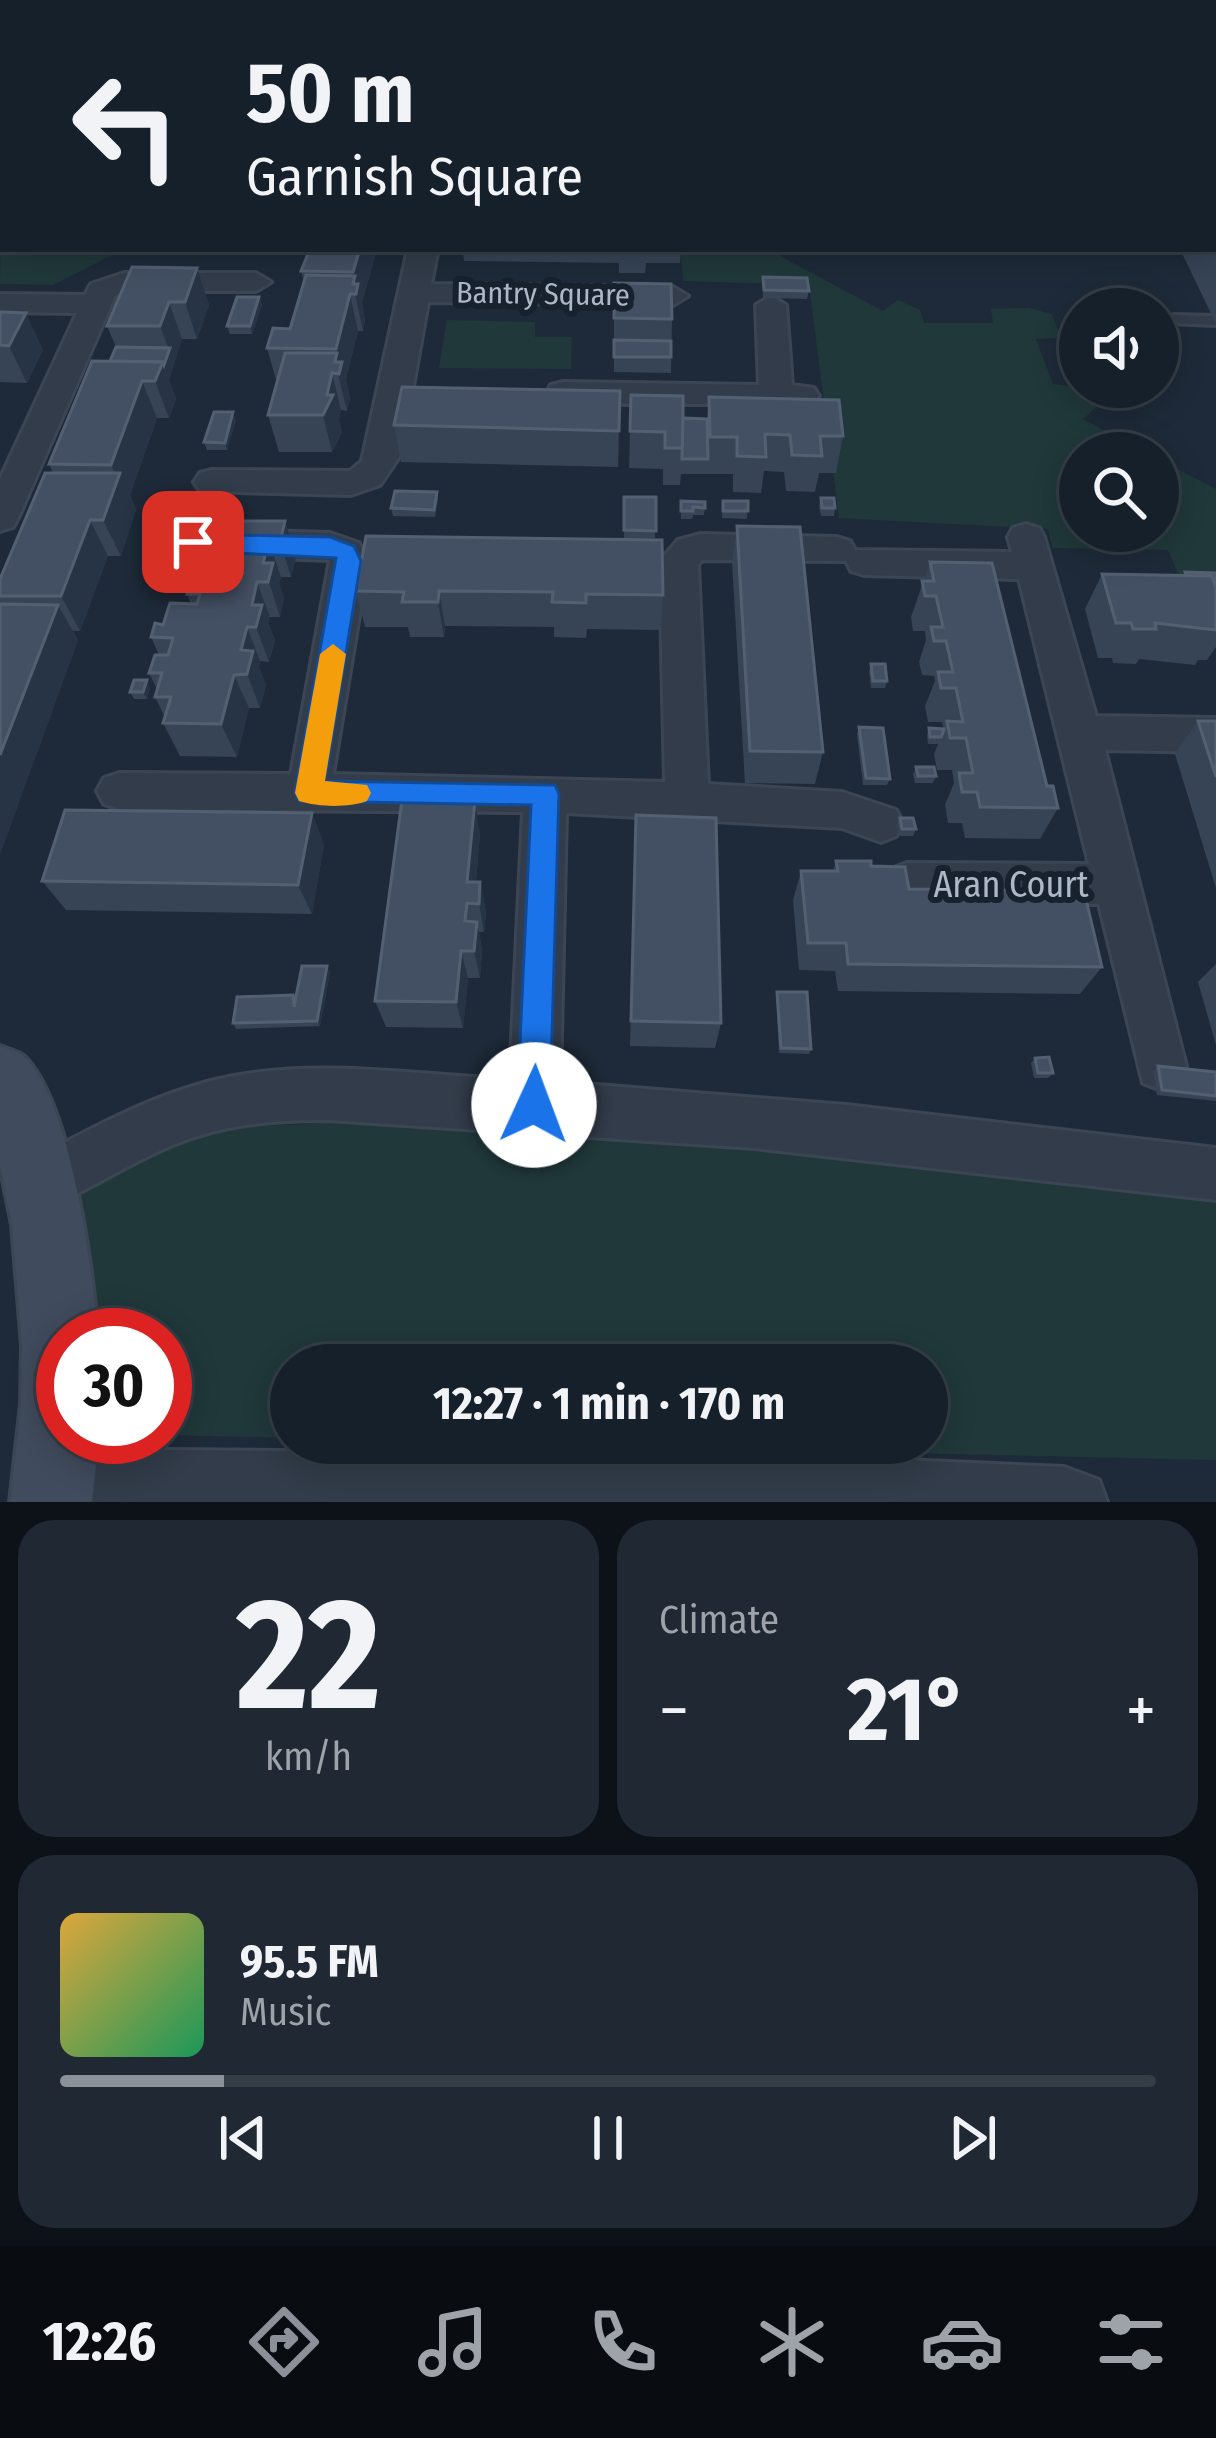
<!DOCTYPE html>
<html lang="en">
<head>
<meta charset="utf-8">
<style>
  :root { --surface:#16202b; --page:#1f2833; --text:#f1f3f6; --muted:#9ea3a9; --line:#353e47; --accent:#8c9099 }
  body { margin:0; font-family:"Fira Sans Condensed",sans-serif; background:var(--page); color:var(--text); height:100vh; display:flex; flex-direction:column; font-size:45px; white-space:nowrap }
  * { box-sizing:border-box; margin:0 }
  p { font-size:39px; color:var(--muted) }
  .icon { flex:none; width:66px; height:66px; fill:none; stroke:currentColor; stroke-width:2; stroke-linecap:round; stroke-linejoin:round }
  .map { position:relative; height:1502px; overflow:hidden }
  .drawer { display:flex; flex-direction:column; gap:18px; padding:18px; background:#0c1218; flex:1 }
  .drawer>* { flex:none }
  .top-card { position:absolute; left:0px; top:0px; width:1218px; height:252px; box-shadow:0 6px 30px #0003,0 0 0 3px var(--line); background:#16202b; color:var(--text); overflow:hidden }
  .buttons { position:absolute; left:1059px; top:288px; display:grid; gap:24px }
  .buttons a { display:grid; place-items:center; width:120px; height:120px; border-radius:50%; background:var(--surface); box-shadow:0 6px 30px #0003,0 0 0 3px var(--line); font-size:60px }
  .speed { position:absolute; left:36px; top:1308px; display:flex; gap:24px; font-size:60px; font-weight:700; text-align:center }
  .speed>* { display:grid; place-content:center; width:156px; height:156px; border-radius:50%; background:var(--surface); box-shadow:0 6px 30px #0003,0 0 0 3px var(--line); line-height:1 }
  .speed .limit { border:18px solid #d22; background:#fff; color:#111 }
  .pin { position:absolute; display:grid; place-items:center; width:102px; height:102px; color:#fff; margin:-51px; border-radius:24px; box-shadow:0 6px 18px #0006 }
  .me { position:absolute; width:132px; margin:-66px; rotate:2deg; stroke-linejoin:round; filter:drop-shadow(0 0 9px #0008) }
  .turn { display:flex; align-items:center; gap:42px; height:252px; padding:0 48px; font-size:54px }
  .turn .icon { width:156px; height:156px; stroke-width:2.5 }
  .turn b { display:block; font-size:84px; line-height:102px }
  .big { font-size:90px; font-weight:700; line-height:1.1 }
  .drawer .widget { flex:1; display:flex; flex-direction:column; justify-content:center; gap:18px; min-width:0; padding:0 42px; border-radius:36px; background:var(--page) }
  .drawer .dial { align-items:center; gap:0 }
  .dial b { font-size:156px; line-height:1 }
  .song { display:flex; align-items:center; gap:36px }
  .cover { width:144px; height:144px; border-radius:18px; background:linear-gradient(135deg,hsl(40 70% 55%),hsl(150 70% 35%)) }
  .played { height:12px; border-radius:6px; background:linear-gradient(90deg,var(--accent) 15%,var(--line) 15%) }
  .keys { display:flex; justify-content:space-around; direction:ltr }
  .heat { display:flex; justify-content:space-between; align-items:center; font-size:66px; direction:ltr }
  .drawer .tiles { flex:1; display:grid; gap:18px; grid-template-columns:1fr 1fr }
  .widget:last-child { grid-column:span 2 }
  .trip { position:absolute; left:270px; top:1344px; width:678px; height:120px; border-radius:60px; background:var(--surface); box-shadow:0 6px 30px #0003,0 0 0 3px var(--line); font-weight:700; line-height:120px; text-align:center }
  .dock { display:flex; height:192px; justify-content:space-around; align-items:center; background:#090d11; color:var(--muted) }
  .dock .icon { width:84px; height:84px }
  .dock .on { color:var(--accent) }
  .dock b { font-size:54px; color:var(--text) }
  .map>svg:first-child { display:block }
  .green { fill:#20383a }
  .lines { fill:none; stroke-linecap:round; stroke-linejoin:round }
  .lane-casing { stroke:#3c4553; stroke-width:6 }
  .street-casing { stroke:#3c4553; stroke-width:6 }
  .secondary-casing { stroke:#3c4553; stroke-width:6 }
  .lane { fill:#323c4a; fill-rule:evenodd }
  .street { fill:#323c4a; fill-rule:evenodd }
  .secondary { fill:#404b5d; fill-rule:evenodd }
  .wall { fill:#364456 }
  .shaded-wall { fill:#273446 }
  .building { fill:#435063; stroke:#536072; stroke-width:3 }
  .route { fill:#1a73e8; stroke:#114b97; stroke-width:3 }
  .slow { fill:#f59e0b }
  .labels { text-anchor:middle; stroke-width:12; stroke-linejoin:round; paint-order:stroke }
  .far-street-label { font-size:30px; fill:#acb7c7; stroke:#18212e }
  .street-label { font-size:36px; fill:#acb7c7; stroke:#18212e }
</style>
</head>
<body>
<div class="map">
<svg width="1216" height="1502" viewBox="0 0 1216 1502">
  <rect width="100%" height="100%" fill="#1e2a39"/>
  <g class="green">
    <polygon points="3,73 3,249 265,251 114,254 53,285 0,284"/>
    <polygon points="680,249 767,249 883,311 898,300 920,310 924,323 993,323 991,309 1029,308 1052,314 1061,338 1036,339 1053,384 1076,387 1096,407 1083,419 1148,453 1080,453 1080,531 1158,531 1158,459 1216,489 1216,578 1180,578 1168,550 1052,548 1048,529 839,518 809,285 683,281"/>
    <polygon points="447,320 535,322 535,337 572,337 571,369 439,368"/>
    <polygon points="405,1119 1216,1191 1216,1460 462,1443 927,1443 927,1365 291,1365 291,1438 165,1435 165,1335 71,1335 52,1198 181,1130"/>
  </g>
  <g class="lines">
    <defs>
      <polygon id="lane" points="1174,315 1215,316 1216,325 1168,323 1168,317"/>
      <g id="street">
        <polygon points="89,0 113,0 114,3 90,3"/>
        <polygon points="288,0 312,0 313,3 289,3"/>
        <polygon points="408,249 438,249 431,284 673,287 688,296 673,305 428,302 401,454 380,485 351,495 200,491 194,482 200,473 212,470 350,471 362,461"/>
        <polygon points="124,273 256,273 271,282 256,291 127,291 115,296 18,518 13,527 0,531 0,479 77,313 0,312 0,294 85,295 91,284"/>
        <polygon points="771,296 786,305 792,385 814,388 819,396 814,404 563,404 551,401 546,393 551,385 563,382 759,385 756,305"/>
        <path d="M 1026,524 L 1039,528 L 1044,537 L 1096,716 L 1216,718 L 1216,752 L 1105,750 L 1186,1066 L 1179,1083 L 1161,1090 L 1143,1083 L 1099,904 L 907,903 L 891,897 L 884,883 L 891,869 L 907,863 L 1089,864 L 1019,579 L 864,575 L 851,571 L 846,561 L 702,560 L 698,565 L 708,784 L 842,792 L 896,810 L 903,823 L 896,836 L 881,842 L 842,828 L 566,813 L 560,1082 L 846,1105 L 1216,1148 L 1216,1200 L 754,1148 L 328,1120 C 274,1120 223,1124 173,1145 C 127,1164 86,1192 40,1211 L 21,1204 L 14,1185 L 21,1166 C 83,1133 146,1097 215,1080 C 310,1057 414,1075 510,1079 L 523,812 L 119,809 L 104,804 L 97,791 L 104,778 L 119,773 L 291,774 L 330,560 L 193,555 L 180,551 L 175,542 L 180,533 L 193,529 L 330,533 L 359,543 L 368,561 L 333,774 L 665,782 L 660,561 L 678,540 L 701,534 L 837,537 L 850,541 L 855,550 L 1012,552 L 1008,537 L 1013,528 Z"/>
        <polygon points="56,1449 812,1456 1064,1467 1099,1480 1107,1502 39,1502 26,1479 35,1458"/>
      </g>
      <g id="secondary">
        <polygon points="211,0 261,0 209,3"/>
        <polygon points="873,0 909,0 911,3 875,3"/>
        <polygon points="3,48 3,68 0,69 0,49"/>
        <path d="M 0,1046 C 7,1049 20,1052 25,1057 C 72,1106 92,1268 98,1335 L 63,1335 L 63,1437 L 99,1437 L 92,1502 L 10,1502 L 21,1404 L 22,1345 L 12,1225 L 0,1165 Z"/>
      </g>
    </defs>
    <use href="#lane" class="lane-casing"/>
    <use href="#street" class="street-casing"/>
    <use href="#secondary" class="secondary-casing"/>
    <use href="#lane" class="lane"/>
    <use href="#street" class="street"/>
    <use href="#secondary" class="secondary"/>
  </g>
  <g class="wall">
    <polygon points="677,0 846,0 847,3 677,3"/>
    <polygon points="1216,158 1216,324 1180,249 1215,249"/>
    <polygon points="377,249 362,303 365,321 363,331 358,331 346,379 350,399 347,411 341,410 339,420 342,432 332,452 279,452 268,415 277,383 267,348 290,329 304,282 301,271"/>
    <polygon points="455,249 681,249 680,263 646,263 645,273 619,273 619,263 464,261 463,252 455,252"/>
    <polygon points="197,268 209,305 197,339 182,339 169,380 176,399 169,418 157,418 130,495 136,510 121,556 108,556 80,631 73,631 78,640 0,854 0,579 53,473 49,464 110,361 116,347 107,326"/>
    <polygon points="763,277 809,291 807,299 763,298"/>
    <polygon points="614,283 672,319 671,373 614,372"/>
    <polygon points="259,297 262,305 252,334 230,334 227,326"/>
    <polygon points="0,312 43,350 27,383 0,382"/>
    <polygon points="620,391 618,467 401,462 394,425"/>
    <polygon points="631,395 683,418 707,419 709,397 843,436 836,473 819,473 815,492 786,491 784,472 764,471 761,493 733,492 733,474 681,474 680,485 663,485 663,469 629,468"/>
    <polygon points="236,420 227,450 207,450 204,442"/>
    <polygon points="437,492 438,500 435,517 393,516 391,508"/>
    <polygon points="624,497 656,497 655,538 624,538"/>
    <polygon points="821,498 835,508 834,516 821,516 819,506"/>
    <polygon points="681,501 705,502 704,515 693,515 692,519 681,519"/>
    <polygon points="723,501 748,501 747,519 722,518"/>
    <polygon points="285,521 296,557 291,577 281,577 279,583 284,598 280,617 270,617 268,623 275,640 269,662 260,661 259,667 266,685 260,708 249,708 237,757 180,756 163,723 165,717 155,697 157,689 149,673 159,655 151,637 163,625 191,604 187,594 202,581 194,562 216,541"/>
    <polygon points="737,526 823,752 815,784 745,783 732,562"/>
    <polygon points="366,536 663,595 661,630 587,629 586,638 554,637 554,627 445,626 444,637 410,637 408,627 365,627 356,591"/>
    <polygon points="930,562 1058,808 1040,839 965,838 962,823 948,823 945,805 954,783 952,770 937,770 934,754 938,744 928,744 927,735 929,728 944,730 942,722 928,722 925,706 935,681 934,676 922,675 919,662 926,640 925,631 913,631 911,617"/>
    <polygon points="1185,572 1216,573 1216,647 1207,660 1198,660 1195,665 1139,659 1136,664 1113,663 1112,658 1098,658 1085,609 1102,574 1183,576"/>
    <polygon points="871,664 887,681 885,688 871,688 869,671"/>
    <polygon points="150,688 147,699 134,699 130,692"/>
    <polygon points="1198,721 1216,721 1216,888 1175,754"/>
    <polygon points="859,727 890,779 887,785 863,785 857,734"/>
    <polygon points="916,767 936,776 933,783 915,783 913,774"/>
    <polygon points="636,815 721,1023 715,1048 630,1046"/>
    <polygon points="900,818 916,829 913,836 899,836 897,824"/>
    <polygon points="480,833 476,882 480,882 486,911 484,932 479,932 482,950 480,978 468,978 463,1028 386,1027 375,1001"/>
    <polygon points="324,844 312,914 66,910 42,881"/>
    <polygon points="836,861 871,866 909,889 1102,967 1080,994 838,991 835,971 799,970 793,900 801,871 833,871"/>
    <polygon points="1216,964 1216,1045 1198,982"/>
    <polygon points="330,972 320,1026 236,1029 233,1023 296,999"/>
    <polygon points="777,992 811,1049 809,1054 779,1053 776,997"/>
    <polygon points="1035,1058 1053,1073 1048,1078 1034,1078 1031,1063"/>
    <polygon points="1158,1066 1216,1072 1216,1101 1157,1095 1153,1071"/>
  </g>
  <g class="shaded-wall">
    <polygon points="360,249 377,249 362,303 365,321 363,331 353,284 353,272"/>
    <polygon points="197,268 209,305 197,339 185,302"/>
    <polygon points="350,294 358,331 346,379 350,399 347,411 335,362 336,349"/>
    <polygon points="259,297 262,305 252,334 250,326"/>
    <polygon points="169,302 182,339 169,380 176,399 169,418 155,381 169,350 160,326"/>
    <polygon points="26,313 43,350 27,383 9,346"/>
    <polygon points="332,373 341,410 339,420 342,432 332,452 323,415"/>
    <polygon points="142,381 157,418 130,495 136,510 121,556 103,520 118,480 111,465"/>
    <polygon points="233,412 236,420 227,450 225,443"/>
    <polygon points="90,520 108,556 80,631 61,596"/>
    <polygon points="285,521 296,557 291,577 280,542"/>
    <polygon points="269,541 281,577 279,583 284,598 280,617 263,563"/>
    <polygon points="257,582 270,617 268,623 275,640 269,662 256,627 252,605"/>
    <polygon points="439,591 445,626 444,637 438,602"/>
    <polygon points="58,605 78,640 0,854 0,755"/>
    <polygon points="247,627 260,661 259,667 266,685 260,708 247,674 241,650"/>
    <polygon points="234,675 249,708 237,757 221,724"/>
    <polygon points="147,680 150,688 147,699 143,692"/>
    <polygon points="475,801 480,833 474,903 467,882"/>
    <polygon points="312,813 324,844 312,914 298,885"/>
    <polygon points="480,882 486,911 484,932 479,904"/>
    <polygon points="477,922 482,950 480,978 474,951"/>
    <polygon points="461,951 468,978 463,1028 456,1002"/>
    <polygon points="327,966 330,972 320,1026 317,1021"/>
  </g>
  <g class="building">
    <polygon points="702,0 749,0 743,3 709,3"/>
    <polygon points="773,0 846,0 847,3 780,3"/>
    <polygon points="1215,158 1216,158 1216,251 1215,249"/>
    <polygon points="310,249 360,249 353,272 301,271"/>
    <polygon points="132,267 197,268 185,302 169,302 160,326 107,326"/>
    <polygon points="306,275 355,276 353,284 358,284 356,294 350,294 336,349 267,348 273,328 290,329"/>
    <polygon points="763,277 807,278 809,291 764,290"/>
    <polygon points="614,283 671,284 672,319 614,318"/>
    <polygon points="237,297 259,297 250,326 227,326"/>
    <polygon points="0,312 26,313 9,346 0,345"/>
    <polygon points="614,340 671,341 671,357 614,357"/>
    <polygon points="116,347 170,348 164,365 163,362 110,361"/>
    <polygon points="285,353 337,353 335,362 342,362 339,374 332,373 327,395 333,395 323,415 268,415"/>
    <polygon points="92,361 163,362 155,381 142,381 111,465 49,464"/>
    <polygon points="402,387 620,391 619,431 394,425"/>
    <polygon points="631,395 683,396 683,448 665,448 665,432 630,431"/>
    <polygon points="709,397 839,400 843,436 820,436 822,456 792,455 790,435 765,434 766,457 737,456 737,437 710,437"/>
    <polygon points="214,412 233,412 225,443 204,442"/>
    <polygon points="683,418 707,419 708,459 682,459"/>
    <polygon points="45,473 120,473 103,520 90,520 61,596 0,596 0,579"/>
    <polygon points="395,491 437,492 434,510 391,508"/>
    <polygon points="624,497 656,497 656,531 624,530"/>
    <polygon points="821,498 834,498 835,508 822,508"/>
    <polygon points="681,501 705,502 705,508 693,507 693,511 681,511"/>
    <rect x="723" y="501" width="25" height="10"/>
    <polygon points="221,521 285,521 280,542 269,541 263,563 273,563 268,582 257,582 252,605 262,605 256,627 247,627 241,650 253,651 247,674 234,675 221,724 163,723 171,697 155,697 162,673 149,673 155,655 168,655 173,638 151,637 155,623 163,625 170,603 197,604 200,594 187,594 191,581 202,581 208,562 194,562 201,540 216,541"/>
    <polygon points="737,526 800,527 823,752 750,751"/>
    <polygon points="366,536 662,540 663,595 586,594 586,603 552,602 553,592 439,591 438,602 402,602 404,592 356,591"/>
    <polygon points="930,562 992,563 1047,786 1053,786 1058,808 980,807 977,792 962,792 959,773 973,773 966,738 950,738 947,721 963,722 956,688 941,688 938,672 953,672 946,641 934,641 931,627 943,627 936,596 925,596 922,581 934,581"/>
    <polygon points="1185,572 1216,573 1216,586 1212,576 1186,576"/>
    <polygon points="1102,574 1212,576 1216,588 1216,630 1155,623 1156,629 1133,629 1131,623 1116,623"/>
    <polygon points="0,604 58,605 0,755"/>
    <polygon points="871,664 885,664 887,681 873,681"/>
    <polygon points="134,680 147,680 143,692 130,692"/>
    <polygon points="1198,721 1216,721 1216,777"/>
    <polygon points="859,727 883,728 890,779 866,778"/>
    <polygon points="929,728 944,729 944,730 941,737 930,737"/>
    <polygon points="916,767 934,767 936,776 918,776"/>
    <polygon points="402,800 475,801 467,882 480,882 479,904 467,903 465,921 477,922 474,951 461,951 456,1002 375,1001"/>
    <polygon points="65,810 312,813 298,885 42,881"/>
    <polygon points="636,815 716,818 721,1023 631,1021"/>
    <polygon points="900,818 913,818 916,829 902,829"/>
    <polygon points="836,861 871,861 871,866 905,867 909,889 1084,891 1102,967 848,964 846,943 808,943 801,871 838,871"/>
    <polygon points="302,966 327,966 317,1021 233,1023 237,997 293,995 294,1007"/>
    <polygon points="777,992 807,992 811,1049 781,1048"/>
    <polygon points="1049,1057 1053,1073 1038,1073 1035,1058"/>
    <polygon points="1158,1066 1216,1072 1216,1096 1162,1090"/>
  </g>
  <polygon class="route" points="193,534 330,537 354,546 361,561 325,781 555,785 559,794 550,1105 545,1117 534,1122 522,1117 517,1105 531,805 299,801 295,793 336,558 193,551 181,542"/>
  <path class="slow" d="M 333,644 L 346,654 L 325,781 L 367,785 L 371,793 L 367,801 C 348,808 318,807 299,801 L 295,793 L 320,654 Z"/>
  <g class="labels">
    <g class="far-street-label">
      <text transform="translate(543 294) rotate(1)" y="10">Bantry Square</text>
    </g>
    <g class="street-label">
      <text x="1011" y="897">Aran Court</text>
    </g>
  </g>
</svg>
<div class="buttons">
<a><svg class="icon" aria-label="sound" viewBox="0 0 24 24"><path d="M4 9h4l5-4v14l-5-4H4zM17 9q2 3 0 6"/></svg></a>
<a><svg class="icon" aria-label="search" viewBox="0 0 24 24"><circle cx="10" cy="10" r="6"/><path d="M15 15l6 6"/></svg></a>
</div>
<div class="speed"><div class="limit">30</div></div>
<div class="pin" style="left:193px;top:542px;background:#d93025"><svg class="icon" aria-label="arrive" viewBox="0 0 24 24"><path d="M6 21V4h12l-3 4 3 4H6"/></svg></div>
<svg class="me" style="left:534px;top:1105px" viewBox="-20 -20 40 40"><circle r="19" fill="#fff"/><path d="M0-13L10 11 0 6-10 11z" fill="#1a73e8"/></svg>
<div class="trip">12:27 · 1 min · 170 m</div>
<div class="top-card">
<div class="turn"><svg class="icon" aria-label="left" viewBox="0 0 24 24"><path d="M17 20v-9H6M10 6l-5 5 5 5"/></svg><div><b>50 m</b>Garnish Square</div></div>
</div>
</div>
<section class="drawer">
<div class="tiles">
<div class="widget dial"><b>22</b><p>km/h</p></div>
<div class="widget"><p>Climate</p>
<div class="heat"><a>−</a><b class="big">21°</b><a>+</a></div>
</div>
<div class="widget">
<div class="song"><i class="cover"></i><div><b>95.5 FM</b><p>Music</p></div></div>
<div class="played"></div>
<div class="keys"><svg class="icon" aria-label="previous" viewBox="0 0 24 24"><path d="M18 5L8 12l10 7zM5 5v14"/></svg><svg class="icon" aria-label="pause" viewBox="0 0 24 24"><path d="M8 5v14M16 5v14"/></svg><svg class="icon" aria-label="next" viewBox="0 0 24 24"><path d="M6 5l10 7-10 7zM19 5v14"/></svg></div>
</div>
</div>
</section>
<nav class="dock">
<b>12:26</b>
<svg class="icon on" aria-label="directions" viewBox="0 0 24 24"><path d="M12 3l9 9-9 9-9-9zM9 14v-3h6M13 9l2 2-2 2"/></svg>
<svg class="icon" aria-label="music" viewBox="0 0 24 24"><path d="M9 18V5l10-2v13"/><circle cx="6" cy="18" r="3"/><circle cx="16" cy="16" r="3"/></svg>
<svg class="icon" aria-label="phone" viewBox="0 0 24 24"><path d="M5 4h4l2 5-3 2q2 4 5 5l2-3 5 2v4C11 20 4 13 5 4z"/></svg>
<svg class="icon" aria-label="climate" viewBox="0 0 24 24"><path d="M12 3v18M4 7l16 10M4 17L20 7"/></svg>
<svg class="icon" aria-label="car" viewBox="0 0 24 24"><path d="M5 17H2v-5l4-1 3-4h7l3 4 3 1v5h-3M9 17h6M6 11h13"/><circle cx="7" cy="17" r="2"/><circle cx="17" cy="17" r="2"/></svg>
<svg class="icon" aria-label="filters" viewBox="0 0 24 24"><path d="M4 7h16M4 17h16"/><circle cx="9" cy="7" r="2"/><circle cx="15" cy="17" r="2"/></svg>
</nav>
</body>
</html>
